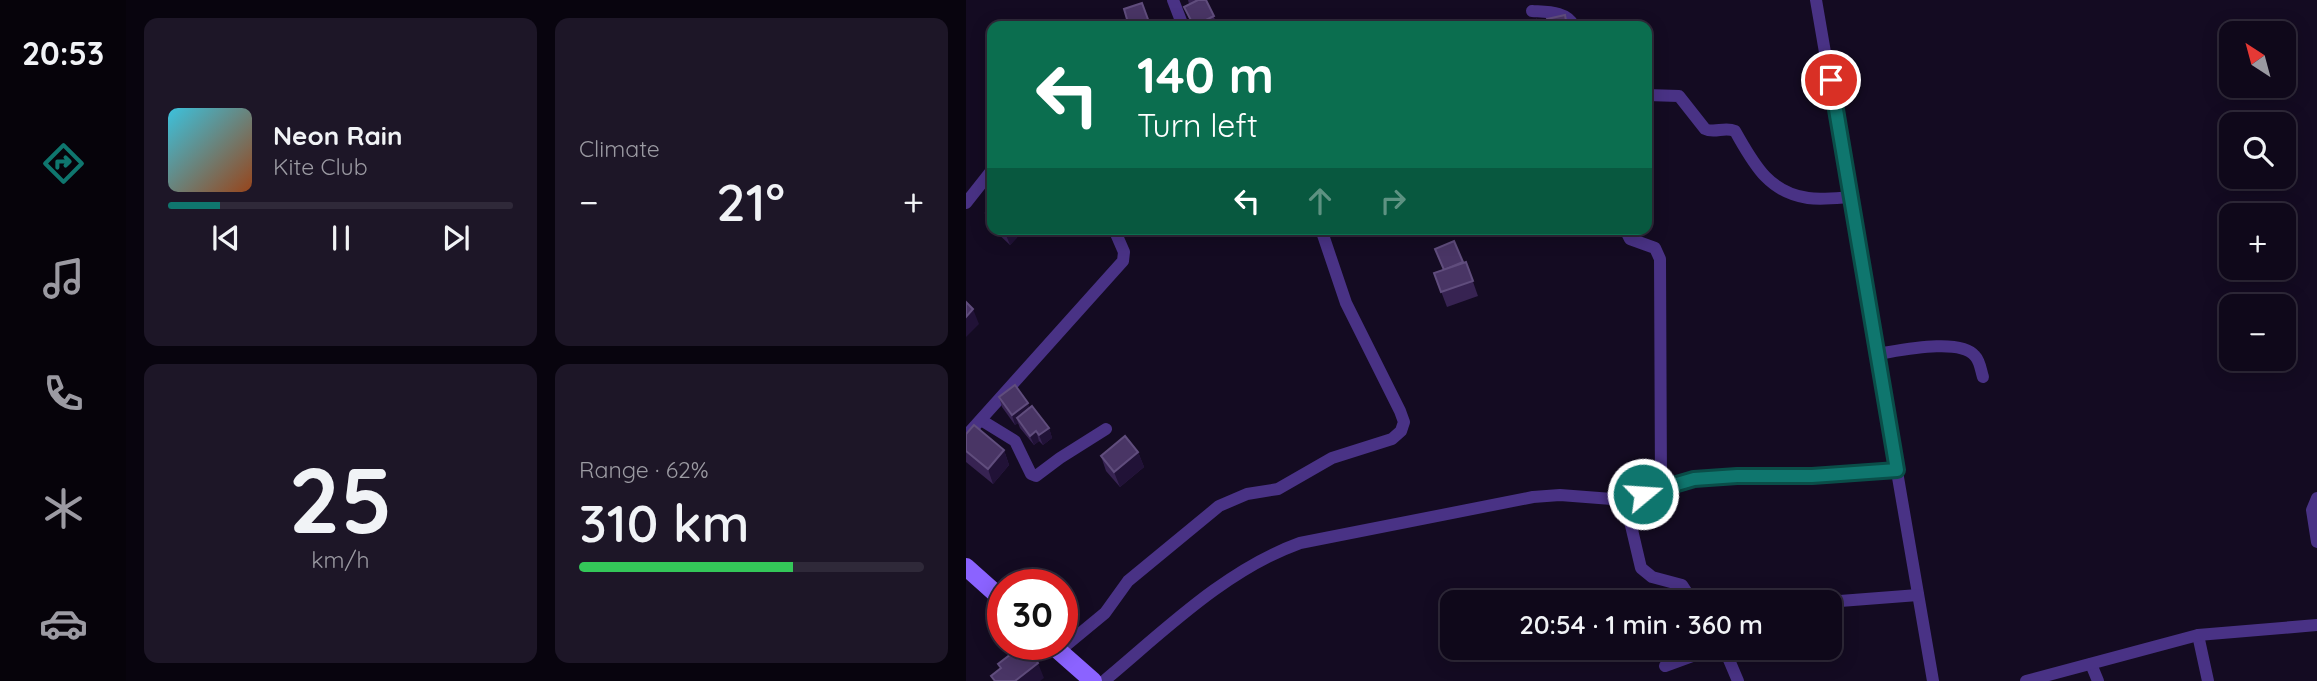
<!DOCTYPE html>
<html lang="en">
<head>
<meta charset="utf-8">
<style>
  :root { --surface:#0f081a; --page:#1d1627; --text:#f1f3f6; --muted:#9b9aa2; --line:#2f2939; --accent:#0f766e }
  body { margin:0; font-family:Quicksand,sans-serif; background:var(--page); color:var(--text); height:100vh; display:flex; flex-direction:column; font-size:26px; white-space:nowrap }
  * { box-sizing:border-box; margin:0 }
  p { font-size:23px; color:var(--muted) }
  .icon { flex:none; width:38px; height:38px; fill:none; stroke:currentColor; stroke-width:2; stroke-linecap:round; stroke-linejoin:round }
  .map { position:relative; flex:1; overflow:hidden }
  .details { display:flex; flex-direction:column; gap:18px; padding:18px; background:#08040e; width:840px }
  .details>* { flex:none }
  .guide { position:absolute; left:21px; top:21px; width:665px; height:214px; border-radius:14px; box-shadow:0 4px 18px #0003,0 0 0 2px var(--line); background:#0b6e4f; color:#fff; overflow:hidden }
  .needle { width:46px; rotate:324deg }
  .buttons { position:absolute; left:1253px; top:21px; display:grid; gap:14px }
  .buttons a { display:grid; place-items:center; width:77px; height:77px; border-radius:14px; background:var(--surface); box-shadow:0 4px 18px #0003,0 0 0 2px var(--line); font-size:35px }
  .speed { position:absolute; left:21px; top:569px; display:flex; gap:14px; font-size:35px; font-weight:700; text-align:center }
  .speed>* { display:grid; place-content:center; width:91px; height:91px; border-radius:50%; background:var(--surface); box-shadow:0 4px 18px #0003,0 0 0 2px var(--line); line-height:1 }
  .speed .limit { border:10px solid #d22; background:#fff; color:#111 }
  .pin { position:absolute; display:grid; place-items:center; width:60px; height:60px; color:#fff; margin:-30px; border:4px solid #fff; border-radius:50%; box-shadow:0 2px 7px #0007 }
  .me { position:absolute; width:77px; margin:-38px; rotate:72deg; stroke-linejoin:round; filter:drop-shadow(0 0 5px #0008) }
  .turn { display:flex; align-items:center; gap:24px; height:147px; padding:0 35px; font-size:32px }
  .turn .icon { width:91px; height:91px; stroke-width:2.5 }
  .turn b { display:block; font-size:49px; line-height:60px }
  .lanes { display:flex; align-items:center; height:66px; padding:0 35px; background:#0003; justify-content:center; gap:35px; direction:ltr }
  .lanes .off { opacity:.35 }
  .big { font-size:52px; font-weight:600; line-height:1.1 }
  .details .card { flex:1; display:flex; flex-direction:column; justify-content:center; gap:10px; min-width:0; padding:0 24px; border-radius:14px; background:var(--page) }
  .details .dial { align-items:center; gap:0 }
  .dial b { font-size:91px; line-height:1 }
  .song { display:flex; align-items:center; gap:21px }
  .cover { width:84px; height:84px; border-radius:10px; background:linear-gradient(135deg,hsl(190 70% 55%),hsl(20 70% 35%)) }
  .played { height:7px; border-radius:4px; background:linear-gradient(90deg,var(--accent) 15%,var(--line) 15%) }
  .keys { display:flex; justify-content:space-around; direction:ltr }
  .heat { display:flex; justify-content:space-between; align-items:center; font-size:38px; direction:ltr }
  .charge { height:10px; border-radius:5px; background:linear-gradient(90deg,#34c759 62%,var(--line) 0) }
  .details .tiles { flex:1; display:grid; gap:18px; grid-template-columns:repeat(2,1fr) }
  .trip { position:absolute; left:474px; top:590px; width:402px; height:70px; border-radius:14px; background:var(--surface); box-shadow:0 4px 18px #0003,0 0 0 2px var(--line); font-weight:600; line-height:70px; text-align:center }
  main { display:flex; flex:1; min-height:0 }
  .tabs { display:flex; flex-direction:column; width:126px; justify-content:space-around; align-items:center; background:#06030a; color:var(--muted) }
  .tabs .icon { width:49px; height:49px }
  .tabs .selected { color:var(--accent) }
  .tabs b { font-size:32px; color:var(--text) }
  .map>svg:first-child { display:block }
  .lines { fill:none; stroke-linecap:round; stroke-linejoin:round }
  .street { stroke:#493285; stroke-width:12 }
  .secondary { stroke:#8b63ff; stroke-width:18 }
  .wall { fill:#372352 }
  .shaded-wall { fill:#211237 }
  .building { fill:#493565; stroke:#604d7d; stroke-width:2 }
  .route-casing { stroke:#0a4d48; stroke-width:18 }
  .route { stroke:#0f766e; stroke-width:12 }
</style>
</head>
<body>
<main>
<nav class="tabs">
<b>20:53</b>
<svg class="icon selected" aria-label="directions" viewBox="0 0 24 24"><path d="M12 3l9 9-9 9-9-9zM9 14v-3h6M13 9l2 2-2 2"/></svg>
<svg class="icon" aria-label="music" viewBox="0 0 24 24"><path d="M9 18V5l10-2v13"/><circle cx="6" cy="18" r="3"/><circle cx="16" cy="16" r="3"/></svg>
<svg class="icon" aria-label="phone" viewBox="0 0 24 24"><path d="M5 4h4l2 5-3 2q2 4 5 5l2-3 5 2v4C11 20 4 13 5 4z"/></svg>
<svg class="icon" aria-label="climate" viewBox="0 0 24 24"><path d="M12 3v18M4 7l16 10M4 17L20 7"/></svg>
<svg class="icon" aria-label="car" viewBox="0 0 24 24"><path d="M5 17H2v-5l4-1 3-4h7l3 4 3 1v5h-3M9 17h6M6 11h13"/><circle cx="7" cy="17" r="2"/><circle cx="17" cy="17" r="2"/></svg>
</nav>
<section class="details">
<div class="tiles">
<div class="card">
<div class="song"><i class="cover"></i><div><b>Neon Rain</b><p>Kite Club</p></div></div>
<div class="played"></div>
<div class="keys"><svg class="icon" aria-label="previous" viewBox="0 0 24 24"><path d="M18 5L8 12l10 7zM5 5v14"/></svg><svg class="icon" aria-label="pause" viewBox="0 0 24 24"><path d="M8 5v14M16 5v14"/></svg><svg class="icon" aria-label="next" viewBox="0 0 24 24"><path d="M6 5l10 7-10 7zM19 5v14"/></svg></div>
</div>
<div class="card"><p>Climate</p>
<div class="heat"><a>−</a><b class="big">21°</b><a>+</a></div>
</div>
<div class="card dial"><b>25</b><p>km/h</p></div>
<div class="card"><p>Range · 62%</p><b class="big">310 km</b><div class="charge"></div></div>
</div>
</section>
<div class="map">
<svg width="1351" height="681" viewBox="0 0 1351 681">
  <rect width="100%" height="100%" fill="#140b22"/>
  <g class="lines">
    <g class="street">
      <polyline points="207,0 217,26"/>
      <polyline points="850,0 967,681"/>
      <path d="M 566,11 C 581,12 601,11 608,26"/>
      <path d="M 681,95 L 713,96 L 739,129 C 749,134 758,126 769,131 C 787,162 801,192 842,198 C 855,200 871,198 885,197"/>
      <polyline points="0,203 26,170"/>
      <polyline points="659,229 664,239 689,248 694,259 695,488"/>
      <path d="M 911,354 C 932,351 994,337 1009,356 C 1014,361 1015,371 1017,377"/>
      <polyline points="15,420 49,441 65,474 70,476 94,458 140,429"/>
      <polyline points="0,436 157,261 158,252 148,229"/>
      <polyline points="1351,498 1346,510 1351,542"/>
      <polyline points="659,500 675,568 686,577 716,585 727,602"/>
      <polyline points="861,602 952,595"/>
      <polyline points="1232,635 1242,681"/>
      <polyline points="758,648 772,681"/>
      <polyline points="93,651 139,613 162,581 253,506 281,494 312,489 366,458 426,439 435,431 438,422 434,411 380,303 355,229"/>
      <polyline points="1125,664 1132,681"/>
      <polyline points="699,666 748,648"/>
      <path d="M 138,681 C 198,631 259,570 334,543 L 567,497 L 594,495 L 659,500 L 728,479 L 771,476 L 846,476 L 931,470"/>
      <polyline points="1060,681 1232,635 1351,625"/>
    </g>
    <g class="secondary">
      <polyline points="0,567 37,600"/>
      <polyline points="85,644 127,681"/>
    </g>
  </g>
  <g class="wall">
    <polygon points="222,0 240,0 252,26 226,26 218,7 223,4"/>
    <polygon points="176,3 184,26 163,26"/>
    <polygon points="26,206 26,228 20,213"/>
    <polygon points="27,229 59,229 44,245"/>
    <polygon points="469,249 498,263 500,262 512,296 481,307 468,273 478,270"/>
    <polygon points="33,397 62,403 63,408 83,428 86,438 77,445 73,441 68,445 54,428 52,423 49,425 36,407"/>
    <polygon points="0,434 38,450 43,465 27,484 0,462"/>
    <polygon points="172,452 178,467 154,487 140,471 135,456"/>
  </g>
  <g class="shaded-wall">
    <polygon points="39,229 59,229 44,245 38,230"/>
    <polygon points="7,309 13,324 0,337 0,317"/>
    <polygon points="62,403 65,413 51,418 52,423 49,425 46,415"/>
    <polygon points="83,428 86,438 77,445 73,435"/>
    <polygon points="70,431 73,441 68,445 64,436"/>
    <polygon points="38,450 43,465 27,484 22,469"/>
    <polygon points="172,452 178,467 154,487 148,472"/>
    <polygon points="72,663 78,678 74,681 49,681"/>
  </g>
  <g class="building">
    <polygon points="232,0 240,0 248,16 228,26 218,7"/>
    <polygon points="176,3 183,22 170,26 163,26 158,9"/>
    <polygon points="599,15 601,26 582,26 581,19"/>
    <polygon points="570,20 571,26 549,26"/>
    <polygon points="543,21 544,26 520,26 520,25"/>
    <polygon points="26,206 26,219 20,213"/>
    <polygon points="488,241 497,262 478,270 469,249"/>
    <polygon points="500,262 507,281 475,292 468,273"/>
    <polygon points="0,302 7,309 0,317"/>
    <polygon points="49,385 62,403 46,415 33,397"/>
    <polygon points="66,406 83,428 73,435 70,431 64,436 51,418"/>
    <polygon points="8,425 38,450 22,469 0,451 0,434"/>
    <polygon points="159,436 172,452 148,472 135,456"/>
    <polygon points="61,648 72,663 49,681 29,681 25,676 35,668 32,664 49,651 52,655"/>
  </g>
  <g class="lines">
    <defs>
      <polyline id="route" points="677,494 728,479 771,476 846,476 931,470 865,80"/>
    </defs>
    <use href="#route" class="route-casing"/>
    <use href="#route" class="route"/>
  </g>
</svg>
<div class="buttons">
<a><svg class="needle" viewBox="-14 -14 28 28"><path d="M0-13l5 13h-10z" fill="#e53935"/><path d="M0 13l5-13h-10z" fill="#9b9aa2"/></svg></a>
<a><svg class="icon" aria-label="search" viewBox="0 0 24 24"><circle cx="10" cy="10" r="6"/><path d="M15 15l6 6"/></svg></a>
<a>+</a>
<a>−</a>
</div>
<div class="speed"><div class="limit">30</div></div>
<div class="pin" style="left:865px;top:80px;background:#d93025"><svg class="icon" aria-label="arrive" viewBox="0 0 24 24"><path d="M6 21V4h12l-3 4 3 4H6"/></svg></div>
<svg class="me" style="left:677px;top:494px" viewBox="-20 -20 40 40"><circle r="17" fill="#0f766e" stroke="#fff" stroke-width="3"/><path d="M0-11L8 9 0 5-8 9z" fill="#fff"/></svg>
<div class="trip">20:54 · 1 min · 360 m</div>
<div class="guide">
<div class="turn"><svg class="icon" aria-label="left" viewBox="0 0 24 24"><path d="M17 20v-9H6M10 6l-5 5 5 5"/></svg><div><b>140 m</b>Turn left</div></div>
<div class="lanes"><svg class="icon" aria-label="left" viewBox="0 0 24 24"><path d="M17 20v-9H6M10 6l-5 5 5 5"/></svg><svg class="icon off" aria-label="ahead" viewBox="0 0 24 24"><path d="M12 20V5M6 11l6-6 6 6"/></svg><svg class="icon off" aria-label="right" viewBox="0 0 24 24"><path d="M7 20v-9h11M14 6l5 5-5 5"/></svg></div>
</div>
</div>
</main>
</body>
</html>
